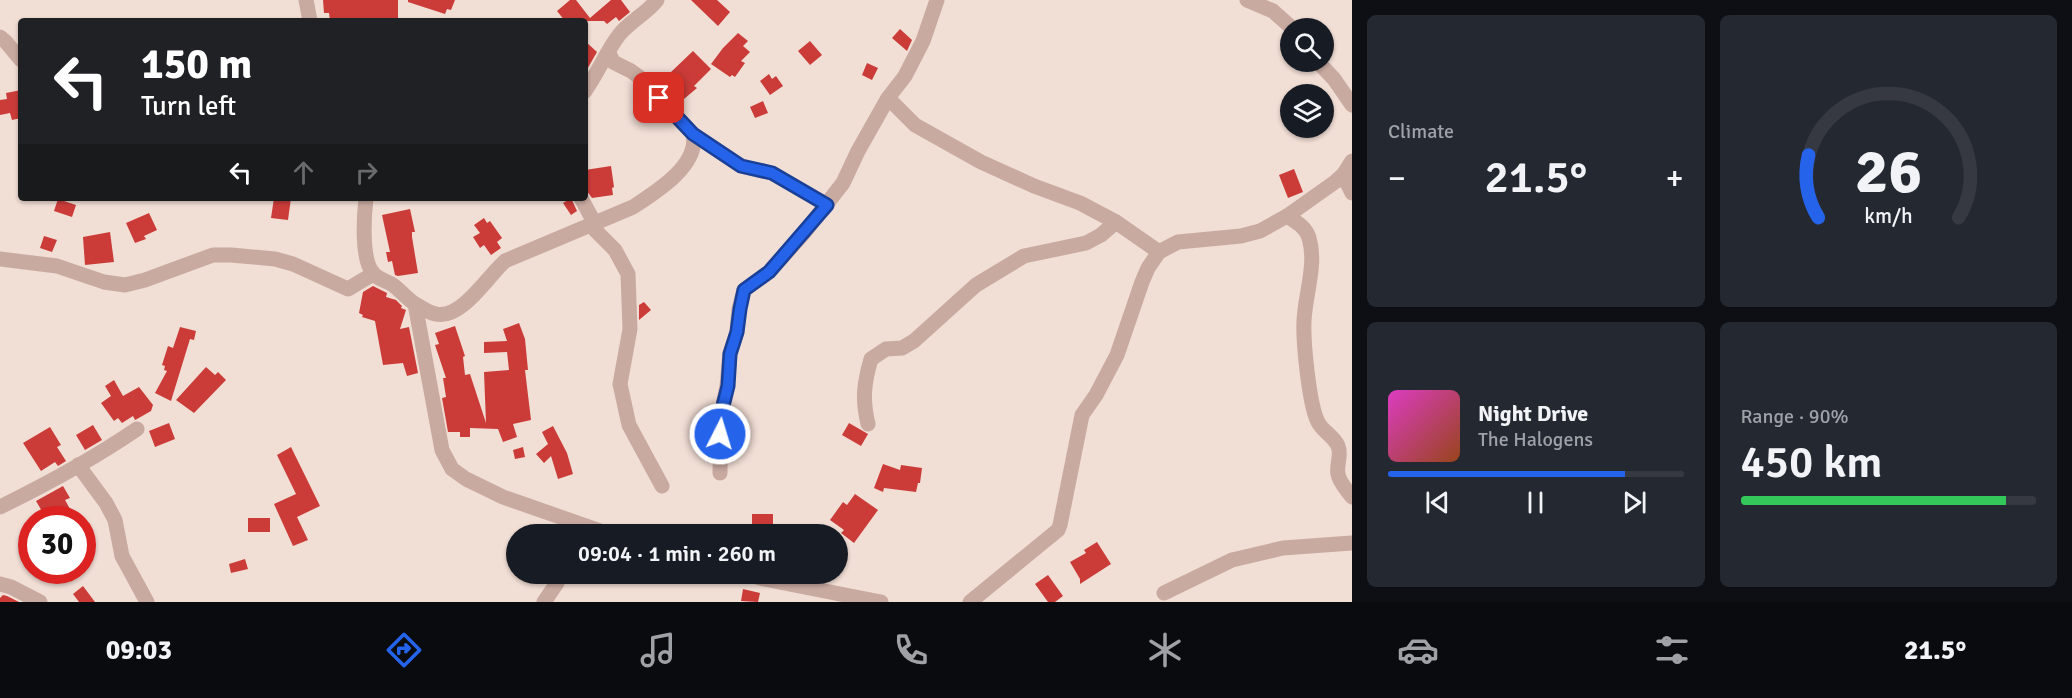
<!DOCTYPE html>
<html lang="en">
<head>
<meta charset="utf-8">
<style>
  :root { --surface:#171b24; --page:#242831; --text:#f1f3f6; --muted:#9ea1a6; --line:#363941; --accent:#2563eb }
  body { margin:0; font-family:Signika,sans-serif; background:var(--page); color:var(--text); height:100vh; display:flex; flex-direction:column; font-size:22px; white-space:nowrap }
  * { box-sizing:border-box; margin:0 }
  p { font-size:20px; color:var(--muted) }
  .icon { flex:none; width:33px; height:33px; fill:none; stroke:currentColor; stroke-width:2; stroke-linecap:round; stroke-linejoin:round }
  .map { position:relative; flex:1; overflow:hidden }
  .sheet { display:flex; flex-direction:column; gap:15px; padding:15px; background:#0d0f14; width:720px }
  .sheet>* { flex:none }
  .hud { position:absolute; left:18px; top:18px; width:570px; height:183px; border-radius:6px; box-shadow:0 2px 4px #0004; background:#202124; color:#fff; overflow:hidden }
  .buttons { position:absolute; left:1280px; top:18px; display:grid; gap:12px }
  .buttons a { display:grid; place-items:center; width:54px; height:54px; border-radius:50%; background:var(--surface); box-shadow:0 2px 4px #0004; font-size:30px }
  .speed { position:absolute; left:18px; top:506px; display:flex; gap:12px; font-size:30px; font-weight:700; text-align:center }
  .speed>* { display:grid; place-content:center; width:78px; height:78px; border-radius:50%; background:var(--surface); box-shadow:0 2px 4px #0004; line-height:1 }
  .speed .limit { border:9px solid #d22; background:#fff; color:#111 }
  .pin { position:absolute; display:grid; place-items:center; width:51px; height:51px; color:#fff; margin:-26px; border-radius:12px; box-shadow:0 3px 9px #0006 }
  .me { position:absolute; width:66px; margin:-33px; rotate:5deg; stroke-linejoin:round; filter:drop-shadow(0 0 4px #0008) }
  .turn { display:flex; align-items:center; gap:21px; height:126px; padding:0 24px; font-size:27px }
  .turn .icon { width:78px; height:78px; stroke-width:2.5 }
  .turn b { display:block; font-size:42px; line-height:51px }
  .lanes { display:flex; align-items:center; height:57px; padding:0 24px; background:#0003; justify-content:center; gap:30px; direction:ltr }
  .lanes .off { opacity:.35 }
  .big { font-size:45px; font-weight:600; line-height:1.1 }
  .sheet .card { flex:1; display:flex; flex-direction:column; justify-content:center; gap:9px; min-width:0; padding:0 21px; border-radius:9px; background:var(--page) }
  .sheet .dial { align-items:center; gap:0 }
  .dial svg { height:156px; overflow:visible; fill:none; stroke:var(--line); stroke-width:7; stroke-linecap:round; text-anchor:middle }
  .dial text { fill:var(--text); stroke:none }
  .song { display:flex; align-items:center; gap:18px }
  .cover { width:72px; height:72px; border-radius:9px; background:linear-gradient(135deg,hsl(310 70% 55%),hsl(20 70% 35%)) }
  .played { height:6px; border-radius:3px; background:linear-gradient(90deg,var(--accent) 80%,var(--line) 80%) }
  .keys { display:flex; justify-content:space-around; direction:ltr }
  .heat { display:flex; justify-content:space-between; align-items:center; font-size:33px; direction:ltr }
  .charge { height:9px; border-radius:4px; background:linear-gradient(90deg,#34c759 90%,var(--line) 0) }
  .sheet .tiles { flex:1; display:grid; gap:15px; grid-template-columns:repeat(2,1fr) }
  .trip { position:absolute; left:506px; top:524px; width:342px; height:60px; border-radius:30px; background:var(--surface); box-shadow:0 2px 4px #0004; font-weight:600; line-height:60px; text-align:center }
  .dock { display:flex; height:96px; justify-content:space-around; align-items:center; background:#090b0e; color:var(--muted) }
  .dock .icon { width:42px; height:42px }
  .dock .on { color:var(--accent) }
  .dock b { font-size:27px; color:var(--text) }
  main { display:flex; flex:1; min-height:0 }
  .map>svg:first-child { display:block }
  .building { fill:#cb3c39 }
  .lines { fill:none; stroke-linecap:round; stroke-linejoin:round }
  .minor { stroke:#c9aaa1; stroke-width:15 }
  .route-casing { stroke:#184099; stroke-width:15 }
  .route { stroke:#2563eb; stroke-width:10 }
</style>
</head>
<body>
<main>
<div class="map">
<svg width="1352" height="602" viewBox="0 0 1352 602">
  <rect width="100%" height="100%" fill="#f1ded5"/>
  <g class="building">
    <polygon points="323,0 398,0 398,21 330,21 329,13 324,13"/>
    <polygon points="408,0 455,0 451,10 447,9 445,14 408,2"/>
    <polygon points="570,0 576,0 590,18 611,0 621,0 630,12 619,21 616,17 607,24 604,21 565,21 557,11"/>
    <polygon points="691,0 717,0 730,12 718,26"/>
    <polygon points="900,29 912,40 907,51 892,38"/>
    <polygon points="738,33 748,41 743,46 750,52 741,61 745,63 735,77 732,75 730,77 711,64 723,48"/>
    <polygon points="585,41 597,52 585,73"/>
    <polygon points="810,41 822,55 810,65 798,51"/>
    <polygon points="693,51 711,69 694,86 697,88 678,104 661,85 674,75 671,72"/>
    <polygon points="867,63 878,68 872,80 862,75"/>
    <polygon points="769,74 772,79 776,76 783,86 770,95 760,81"/>
    <polygon points="21,90 21,118 12,120 10,113 0,115 0,100 7,99 6,93"/>
    <polygon points="763,101 768,113 755,118 750,107"/>
    <polygon points="611,166 614,187 612,188 613,195 592,198 586,190 585,170"/>
    <polygon points="1294,169 1303,192 1288,198 1279,175"/>
    <polygon points="274,198 291,198 288,220 271,218"/>
    <polygon points="571,198 577,211 571,215 563,203"/>
    <polygon points="58,199 76,205 72,217 54,211"/>
    <polygon points="410,209 415,232 412,232 412,237 418,273 398,276 395,275 392,261 388,262 386,252 390,252 382,215"/>
    <polygon points="149,213 157,230 144,236 146,239 135,243 126,223"/>
    <polygon points="484,218 487,223 490,221 502,238 497,242 501,248 491,255 484,245 480,248 473,237 480,233 474,225"/>
    <polygon points="110,232 114,262 85,265 83,237"/>
    <polygon points="44,236 57,240 52,252 40,248"/>
    <polygon points="373,286 387,293 386,297 396,300 402,306 401,308 406,310 400,329 409,327 418,373 407,376 403,363 383,365 375,321 362,317 363,315 359,313 363,292"/>
    <polygon points="644,302 651,310 639,320 639,305"/>
    <polygon points="519,323 525,339 528,370 525,370 531,420 513,424 517,437 503,442 498,429 470,428 470,437 460,437 460,432 448,432 442,398 446,397 443,378 446,378 435,345 439,344 435,333 455,326 465,356 463,357 465,375 470,374 486,423 484,372 509,370 507,352 484,353 484,342 507,341 503,329"/>
    <polygon points="180,327 196,331 194,340 190,339 171,401 155,393 167,371 164,370 165,366 162,365 168,346 173,348"/>
    <polygon points="206,367 215,375 218,372 226,380 194,413 176,400"/>
    <polygon points="114,380 123,396 139,387 153,405 151,411 137,419 135,420 133,416 122,423 118,418 114,421 101,403 111,396 105,386"/>
    <polygon points="169,423 175,439 155,447 149,431"/>
    <polygon points="849,423 868,434 861,446 842,435"/>
    <polygon points="93,425 102,440 85,450 76,435"/>
    <polygon points="553,426 567,453 573,474 558,479 551,456 544,463 536,454 548,444 542,432"/>
    <polygon points="50,427 61,445 57,447 66,461 58,466 55,462 41,471 23,443"/>
    <polygon points="291,447 320,506 297,517 308,540 293,546 274,504 296,494 277,455"/>
    <polygon points="523,447 525,457 515,459 513,450"/>
    <polygon points="883,464 900,470 901,465 922,468 920,483 918,483 916,492 884,488 883,492 874,488"/>
    <polygon points="63,486 70,498 65,500 70,509 61,514 59,510 46,518 36,501"/>
    <polygon points="855,494 878,510 854,543 841,533 844,530 830,520 843,502 847,505"/>
    <rect x="752" y="514" width="21" height="20"/>
    <rect x="248" y="518" width="22" height="14"/>
    <polygon points="1097,542 1111,564 1080,584 1080,579 1070,562 1086,553 1084,550"/>
    <polygon points="245,559 248,569 231,573 229,564"/>
    <polygon points="1048,575 1063,596 1055,602 1048,602 1035,584"/>
    <polygon points="83,586 95,602 79,602 73,594"/>
    <polygon points="743,589 760,593 758,602 741,601"/>
    <polygon points="3,595 7,596 19,602 0,602 0,598"/>
  </g>
  <g class="lines">
    <g class="minor">
      <polyline points="306,0 310,21"/>
      <polyline points="1247,0 1273,11 1292,28"/>
      <polyline points="0,37 6,42 21,60"/>
      <polyline points="609,53 613,62 631,71 642,79 693,134 741,166 772,173 827,205"/>
      <polyline points="1318,62 1334,79 1352,105"/>
      <path d="M 585,91 C 598,73 606,52 619,35 C 630,21 646,14 657,0"/>
      <polyline points="888,98 915,125 981,162 1034,186 1080,203 1116,222 1159,252"/>
      <polyline points="1343,175 1352,193"/>
      <path d="M 366,198 C 364,216 361,259 373,273 C 377,279 387,281 393,285 C 401,291 407,299 415,304 L 442,450 L 452,469 L 466,479 L 503,497 L 609,534"/>
      <polyline points="581,198 595,224 595,230 615,250 628,274 630,329 620,384 629,425 662,486"/>
      <path d="M 1287,216 C 1296,222 1306,227 1309,238 C 1317,264 1305,295 1304,321 C 1303,341 1309,405 1318,422 C 1323,432 1334,436 1338,446 C 1342,455 1336,465 1338,474 C 1339,482 1347,490 1352,497"/>
      <polyline points="0,259 57,266 104,282 125,285 145,280 213,255 231,255 275,259 293,264 348,289 373,274"/>
      <path d="M 415,304 C 421,307 429,313 436,314 C 461,320 488,276 505,261 L 633,207 C 656,192 700,165 693,134"/>
      <path d="M 868,424 C 862,399 864,383 871,359 L 886,349 L 902,348 L 914,341 L 976,285 L 1024,256 L 1086,243 L 1101,235 L 1116,222"/>
      <polyline points="78,465 106,503 115,520 122,556 147,602"/>
      <polyline points="720,473 721,414 727,386 730,353 737,332 739,309 744,290 769,272 803,234 843,183 858,151 888,98 905,76 923,41 937,0"/>
      <path d="M 0,507 C 47,484 93,459 137,429"/>
      <polyline points="743,573 764,579 881,602"/>
      <polyline points="0,584 11,587 40,602"/>
      <polyline points="1164,593 1232,560 1283,548 1352,543"/>
      <polyline points="544,602 557,583 560,573"/>
      <polyline points="970,602 1058,530 1060,525 1082,415 1096,395 1117,355 1142,282 1148,268 1159,252 1178,242 1241,236 1260,231 1287,216 1335,182 1343,175 1352,161"/>
    </g>
  </g>
  <g class="lines">
    <defs>
      <polyline id="route" points="659,98 693,134 741,166 772,173 827,205 769,272 744,290 740,309 737,332 730,354 728,386 721,414 720,434"/>
    </defs>
    <use href="#route" class="route-casing"/>
    <use href="#route" class="route"/>
  </g>
</svg>
<div class="buttons">
<a><svg class="icon" aria-label="search" viewBox="0 0 24 24"><circle cx="10" cy="10" r="6"/><path d="M15 15l6 6"/></svg></a>
<a><svg class="icon" aria-label="layers" viewBox="0 0 24 24"><path d="M12 4l9 5-9 5-9-5zM3 14l9 5 9-5"/></svg></a>
</div>
<div class="speed"><div class="limit">30</div></div>
<div class="pin" style="left:659px;top:98px;background:#d93025"><svg class="icon" aria-label="arrive" viewBox="0 0 24 24"><path d="M6 21V4h12l-3 4 3 4H6"/></svg></div>
<svg class="me" style="left:720px;top:434px" viewBox="-20 -20 40 40"><circle r="17" fill="#2563eb" stroke="#fff" stroke-width="3"/><path d="M0-11L8 9 0 5-8 9z" fill="#fff"/></svg>
<div class="trip">09:04 · 1 min · 260 m</div>
<div class="hud">
<div class="turn"><svg class="icon" aria-label="left" viewBox="0 0 24 24"><path d="M17 20v-9H6M10 6l-5 5 5 5"/></svg><div><b>150 m</b>Turn left</div></div>
<div class="lanes"><svg class="icon" aria-label="left" viewBox="0 0 24 24"><path d="M17 20v-9H6M10 6l-5 5 5 5"/></svg><svg class="icon off" aria-label="ahead" viewBox="0 0 24 24"><path d="M12 20V5M6 11l6-6 6 6"/></svg><svg class="icon off" aria-label="right" viewBox="0 0 24 24"><path d="M7 20v-9h11M14 6l5 5-5 5"/></svg></div>
</div>
</div>
<section class="sheet">
<div class="tiles">
<div class="card"><p>Climate</p>
<div class="heat"><a>−</a><b class="big">21.5°</b><a>+</a></div>
</div>
<div class="card dial"><svg viewBox="0 0 100 80">
<path d="M14 69A42 42 0 1 1 86 69"/>
<path d="M14 69A42 42 0 0 1 9 37" stroke="#2563eb"/>
<text x="50" y="56" font-size="32" font-weight="700">26</text>
<text x="50" y="72" font-size="11">km/h</text>
</svg></div>
<div class="card">
<div class="song"><i class="cover"></i><div><b>Night Drive</b><p>The Halogens</p></div></div>
<div class="played"></div>
<div class="keys"><svg class="icon" aria-label="previous" viewBox="0 0 24 24"><path d="M18 5L8 12l10 7zM5 5v14"/></svg><svg class="icon" aria-label="pause" viewBox="0 0 24 24"><path d="M8 5v14M16 5v14"/></svg><svg class="icon" aria-label="next" viewBox="0 0 24 24"><path d="M6 5l10 7-10 7zM19 5v14"/></svg></div>
</div>
<div class="card"><p>Range · 90%</p><b class="big">450 km</b><div class="charge"></div></div>
</div>
</section>
</main>
<nav class="dock">
<b>09:03</b>
<svg class="icon on" aria-label="directions" viewBox="0 0 24 24"><path d="M12 3l9 9-9 9-9-9zM9 14v-3h6M13 9l2 2-2 2"/></svg>
<svg class="icon" aria-label="music" viewBox="0 0 24 24"><path d="M9 18V5l10-2v13"/><circle cx="6" cy="18" r="3"/><circle cx="16" cy="16" r="3"/></svg>
<svg class="icon" aria-label="phone" viewBox="0 0 24 24"><path d="M5 4h4l2 5-3 2q2 4 5 5l2-3 5 2v4C11 20 4 13 5 4z"/></svg>
<svg class="icon" aria-label="climate" viewBox="0 0 24 24"><path d="M12 3v18M4 7l16 10M4 17L20 7"/></svg>
<svg class="icon" aria-label="car" viewBox="0 0 24 24"><path d="M5 17H2v-5l4-1 3-4h7l3 4 3 1v5h-3M9 17h6M6 11h13"/><circle cx="7" cy="17" r="2"/><circle cx="17" cy="17" r="2"/></svg>
<svg class="icon" aria-label="filters" viewBox="0 0 24 24"><path d="M4 7h16M4 17h16"/><circle cx="9" cy="7" r="2"/><circle cx="15" cy="17" r="2"/></svg>
<b>21.5°</b>
</nav>
</body>
</html>
